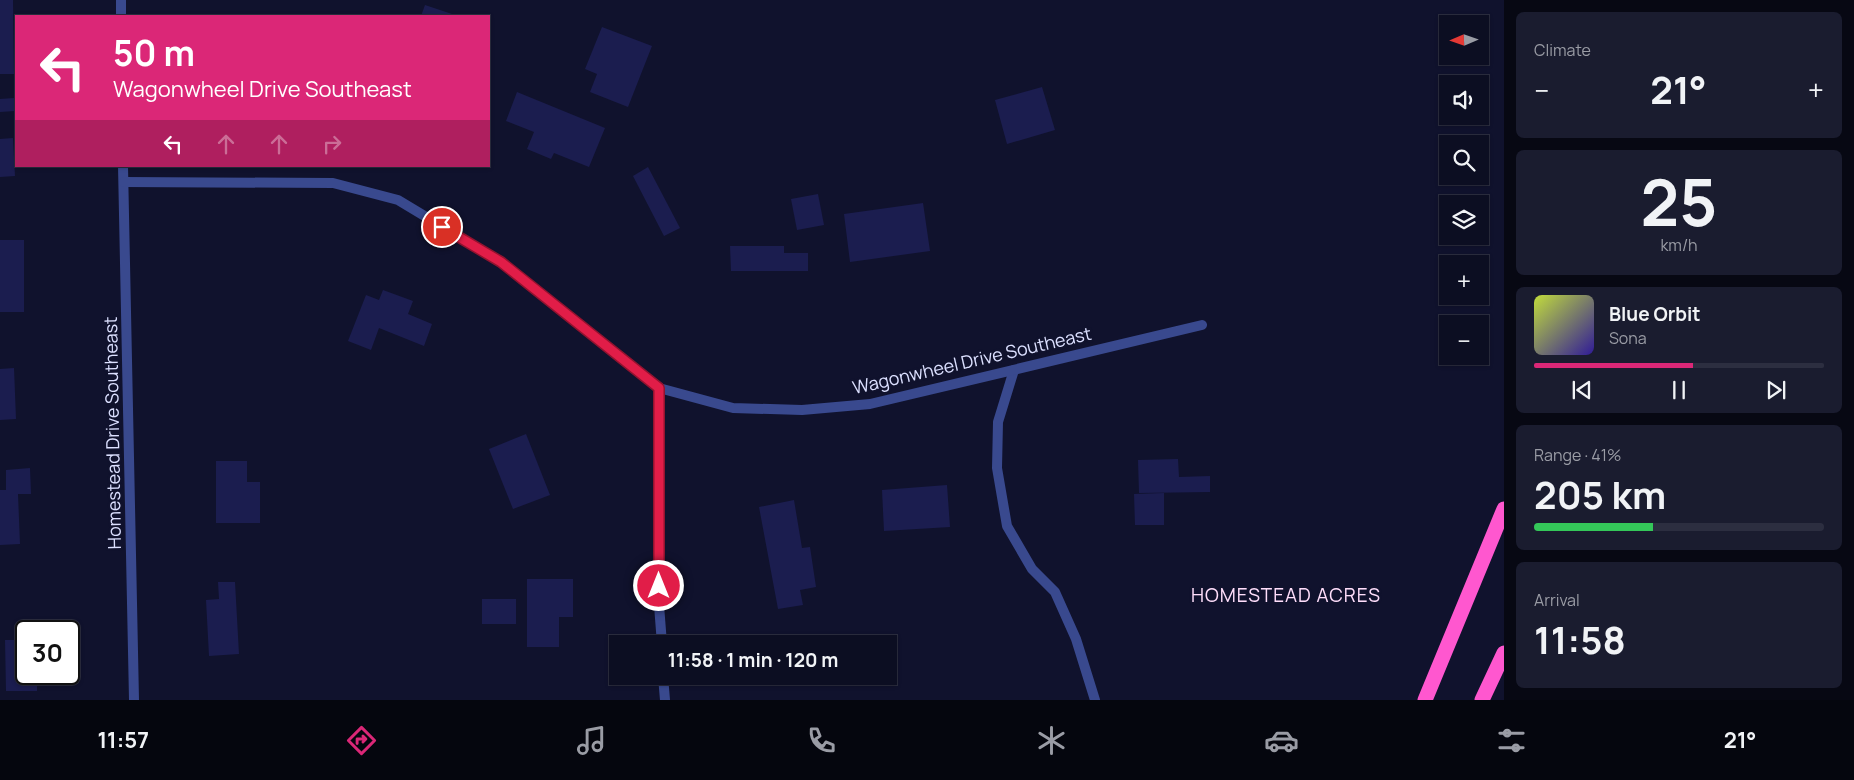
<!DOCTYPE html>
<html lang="en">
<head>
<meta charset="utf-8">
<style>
  :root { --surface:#0c0e22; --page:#1a1c2f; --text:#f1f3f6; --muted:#9a9ca5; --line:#2c2e40; --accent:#db2777 }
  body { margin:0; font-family:Manrope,sans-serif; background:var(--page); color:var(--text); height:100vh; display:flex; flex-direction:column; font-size:19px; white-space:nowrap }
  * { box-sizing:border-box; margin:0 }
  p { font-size:16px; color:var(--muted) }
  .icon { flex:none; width:28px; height:28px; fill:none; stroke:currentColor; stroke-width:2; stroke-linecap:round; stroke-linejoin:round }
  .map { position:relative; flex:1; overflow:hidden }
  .drawer { display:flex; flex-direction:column; gap:12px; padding:12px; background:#070813; width:350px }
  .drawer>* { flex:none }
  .top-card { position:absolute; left:15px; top:15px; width:475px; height:152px; border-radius:0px; box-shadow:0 1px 4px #0004,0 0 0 1px var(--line); background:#db2777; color:#fff; overflow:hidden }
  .needle { width:32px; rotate:268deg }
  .buttons { position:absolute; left:1439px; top:15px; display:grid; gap:10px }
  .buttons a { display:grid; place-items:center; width:50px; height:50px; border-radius:0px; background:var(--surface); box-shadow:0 1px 4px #0004,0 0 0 1px var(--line); font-size:25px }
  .speed { position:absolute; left:15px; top:620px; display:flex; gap:10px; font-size:25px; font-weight:700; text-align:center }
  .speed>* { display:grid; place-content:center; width:65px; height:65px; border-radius:50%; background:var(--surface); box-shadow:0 1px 4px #0004,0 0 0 1px var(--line); line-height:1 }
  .speed .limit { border:2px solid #111; border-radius:8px; background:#fff; color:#111 }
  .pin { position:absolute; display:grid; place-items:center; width:42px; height:42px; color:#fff; margin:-21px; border:2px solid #fff; border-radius:50%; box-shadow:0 1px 5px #0007 }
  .me { position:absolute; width:55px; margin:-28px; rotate:0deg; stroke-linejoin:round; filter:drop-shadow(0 0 4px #0008) }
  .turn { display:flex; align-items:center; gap:18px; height:105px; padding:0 15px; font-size:22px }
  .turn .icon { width:65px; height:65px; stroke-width:2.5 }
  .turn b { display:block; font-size:35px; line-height:42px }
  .lanes { display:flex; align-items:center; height:48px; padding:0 15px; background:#0003; justify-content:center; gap:25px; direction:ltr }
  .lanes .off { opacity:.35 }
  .big { font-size:38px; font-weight:700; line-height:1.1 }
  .drawer .card { flex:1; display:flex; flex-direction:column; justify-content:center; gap:8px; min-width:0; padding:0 18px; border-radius:8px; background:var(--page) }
  .drawer .dial { align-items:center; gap:0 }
  .dial b { font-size:65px; line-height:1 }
  .song { display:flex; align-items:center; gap:15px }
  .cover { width:60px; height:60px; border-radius:8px; background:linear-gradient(135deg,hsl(70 70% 55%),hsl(250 70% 35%)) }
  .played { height:5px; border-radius:2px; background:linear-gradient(90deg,var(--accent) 55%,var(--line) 55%) }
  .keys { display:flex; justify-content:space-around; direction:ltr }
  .heat { display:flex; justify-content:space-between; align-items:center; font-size:28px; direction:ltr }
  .charge { height:8px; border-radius:4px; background:linear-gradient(90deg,#34c759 41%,var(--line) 0) }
  .trip { position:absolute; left:609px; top:635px; width:288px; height:50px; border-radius:0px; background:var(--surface); box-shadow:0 1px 4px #0004,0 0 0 1px var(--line); font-weight:700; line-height:50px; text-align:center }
  .menu { display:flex; height:80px; justify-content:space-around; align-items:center; background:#05060e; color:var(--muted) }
  .menu .icon { width:35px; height:35px }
  .menu .on { color:var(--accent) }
  .menu b { font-size:22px; color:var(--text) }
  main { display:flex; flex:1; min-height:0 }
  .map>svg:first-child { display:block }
  .building { fill:#1b1d4f }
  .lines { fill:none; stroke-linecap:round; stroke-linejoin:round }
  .service { stroke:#39498e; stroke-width:10 }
  .minor { stroke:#39498e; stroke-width:10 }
  .motorway { stroke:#ff57cf; stroke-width:15 }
  .route-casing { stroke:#92132f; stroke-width:12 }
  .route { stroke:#e11d48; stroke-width:9 }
  .labels { text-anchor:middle; stroke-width:5; stroke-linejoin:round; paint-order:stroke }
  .street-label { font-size:18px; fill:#dce0ff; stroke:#10122d }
  .neighbourhood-label { font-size:19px; letter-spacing:1px; fill:#ffdefb; stroke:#10122d }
</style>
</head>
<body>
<main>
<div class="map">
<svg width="1504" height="700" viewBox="0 0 1504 700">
  <rect width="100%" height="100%" fill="#10122d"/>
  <g class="building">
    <polygon points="0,0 13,0 14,74 0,74"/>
    <polygon points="425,5 458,16 421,16"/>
    <polygon points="602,27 652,46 628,107 590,92 597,74 585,69"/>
    <polygon points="1042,87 1055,130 1007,144 995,100"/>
    <polygon points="517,92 605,128 589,167 554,153 551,159 527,149 534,132 506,121"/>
    <polygon points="14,98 15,111 0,112 0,99"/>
    <polygon points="13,138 15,176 0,177 0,139"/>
    <polygon points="648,167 680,228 664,236 633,176"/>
    <polygon points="818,194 824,225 797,230 791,199"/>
    <polygon points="923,203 930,251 850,262 844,214"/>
    <rect x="0" y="240" width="24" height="72"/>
    <polygon points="730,246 784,246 784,253 808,253 808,271 731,271"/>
    <polygon points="383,290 413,301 408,314 432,324 424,346 379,328 371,350 348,341 366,295 379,300"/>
    <polygon points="14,368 16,419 0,420 0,369"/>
    <polygon points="526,434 550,495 513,509 489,449"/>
    <polygon points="1178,459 1179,477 1210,476 1210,492 1139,493 1138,460"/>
    <polygon points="216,461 247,461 247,482 260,482 260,523 216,523"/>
    <polygon points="30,468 31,494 18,494 20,544 0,545 0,490 6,490 6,470"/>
    <polygon points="947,485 950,527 884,531 882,490"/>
    <polygon points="1164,493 1164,525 1135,525 1134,494"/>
    <polygon points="794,500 802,548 810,547 816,587 800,590 803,605 778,609 759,507"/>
    <polygon points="527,579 573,579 573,617 559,617 559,647 527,647"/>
    <polygon points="218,582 235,582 239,654 209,656 206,600 219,599"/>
    <rect x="482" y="599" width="34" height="25"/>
    <polygon points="5,640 26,640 26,674 37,674 37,691 6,691"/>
  </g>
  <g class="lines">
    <polyline class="service" points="1014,370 998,422 997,468 1007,526 1032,569 1055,592 1076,639 1095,700"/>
    <g class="minor">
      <polyline points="121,0 121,16"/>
      <polyline points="123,166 134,700"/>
      <polyline points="124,182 333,183 398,200 501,262 659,388 733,408 802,410 870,404 1202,325"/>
      <polyline points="659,388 659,605 662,644"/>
      <polyline points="663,676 665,700"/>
    </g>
    <g class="motorway">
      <polyline points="1425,700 1504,509"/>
      <polyline points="1482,700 1504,653"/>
    </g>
  </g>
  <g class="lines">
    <defs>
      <polyline id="route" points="442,227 501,262 659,388 659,586"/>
    </defs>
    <use href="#route" class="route-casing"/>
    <use href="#route" class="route"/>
  </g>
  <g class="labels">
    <g class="street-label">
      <text transform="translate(972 361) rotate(-13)" y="6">Wagonwheel Drive Southeast</text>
      <text transform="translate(113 433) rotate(-91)" y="6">Homestead Drive Southeast</text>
    </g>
    <g class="neighbourhood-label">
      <text x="1286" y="602">HOMESTEAD ACRES</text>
    </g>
  </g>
</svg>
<div class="buttons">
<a><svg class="needle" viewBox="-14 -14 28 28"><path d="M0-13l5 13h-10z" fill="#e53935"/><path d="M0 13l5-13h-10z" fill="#9a9ca5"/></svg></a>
<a><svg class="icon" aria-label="sound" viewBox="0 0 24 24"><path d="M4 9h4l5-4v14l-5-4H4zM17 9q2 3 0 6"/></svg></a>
<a><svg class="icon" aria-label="search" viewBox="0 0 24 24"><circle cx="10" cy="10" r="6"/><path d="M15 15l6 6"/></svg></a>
<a><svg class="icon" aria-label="layers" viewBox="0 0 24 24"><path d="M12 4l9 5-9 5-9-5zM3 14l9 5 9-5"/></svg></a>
<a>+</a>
<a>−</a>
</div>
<div class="speed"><div class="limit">30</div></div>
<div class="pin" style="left:442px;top:227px;background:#d93025"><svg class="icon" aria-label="arrive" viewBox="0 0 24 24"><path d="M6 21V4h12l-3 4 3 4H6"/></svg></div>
<svg class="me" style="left:659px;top:586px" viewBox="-20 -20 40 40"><circle r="17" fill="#e11d48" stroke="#fff" stroke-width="3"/><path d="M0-11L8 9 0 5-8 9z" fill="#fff"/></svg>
<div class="trip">11:58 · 1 min · 120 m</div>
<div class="top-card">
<div class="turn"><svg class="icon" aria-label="left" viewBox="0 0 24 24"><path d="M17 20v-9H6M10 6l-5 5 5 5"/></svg><div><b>50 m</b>Wagonwheel Drive Southeast</div></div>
<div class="lanes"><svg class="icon" aria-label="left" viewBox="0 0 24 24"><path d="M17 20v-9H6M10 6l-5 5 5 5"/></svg><svg class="icon off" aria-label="ahead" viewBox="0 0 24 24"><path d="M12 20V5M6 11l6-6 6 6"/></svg><svg class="icon off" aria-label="ahead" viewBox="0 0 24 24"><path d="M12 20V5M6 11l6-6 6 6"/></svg><svg class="icon off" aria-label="right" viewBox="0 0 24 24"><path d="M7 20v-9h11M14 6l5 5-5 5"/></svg></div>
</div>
</div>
<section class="drawer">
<div class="card"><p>Climate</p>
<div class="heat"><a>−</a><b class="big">21°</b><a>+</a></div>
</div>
<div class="card dial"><b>25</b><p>km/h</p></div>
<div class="card">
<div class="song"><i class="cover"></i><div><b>Blue Orbit</b><p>Sona</p></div></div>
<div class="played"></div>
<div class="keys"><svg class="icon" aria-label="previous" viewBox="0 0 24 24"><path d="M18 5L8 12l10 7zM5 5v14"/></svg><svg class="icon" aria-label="pause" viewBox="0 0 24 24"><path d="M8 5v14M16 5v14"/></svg><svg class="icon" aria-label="next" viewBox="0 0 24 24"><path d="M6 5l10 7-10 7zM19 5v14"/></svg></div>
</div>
<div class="card"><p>Range · 41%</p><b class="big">205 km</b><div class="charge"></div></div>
<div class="card"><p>Arrival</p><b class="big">11:58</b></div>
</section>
</main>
<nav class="menu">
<b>11:57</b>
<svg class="icon on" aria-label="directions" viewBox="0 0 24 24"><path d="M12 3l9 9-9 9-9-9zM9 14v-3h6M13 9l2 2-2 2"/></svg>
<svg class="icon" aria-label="music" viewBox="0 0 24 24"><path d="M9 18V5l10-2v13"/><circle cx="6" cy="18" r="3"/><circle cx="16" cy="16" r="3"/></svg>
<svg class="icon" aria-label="phone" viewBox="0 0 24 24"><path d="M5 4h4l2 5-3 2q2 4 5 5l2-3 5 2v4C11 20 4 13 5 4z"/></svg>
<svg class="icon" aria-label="climate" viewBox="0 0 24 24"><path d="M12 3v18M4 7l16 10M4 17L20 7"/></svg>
<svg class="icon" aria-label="car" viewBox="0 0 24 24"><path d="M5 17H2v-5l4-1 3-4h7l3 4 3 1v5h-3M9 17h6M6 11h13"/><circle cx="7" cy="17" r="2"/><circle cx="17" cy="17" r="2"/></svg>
<svg class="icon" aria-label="filters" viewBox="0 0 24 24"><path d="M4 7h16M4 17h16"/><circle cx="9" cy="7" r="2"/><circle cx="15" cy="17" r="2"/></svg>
<b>21°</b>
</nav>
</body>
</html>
